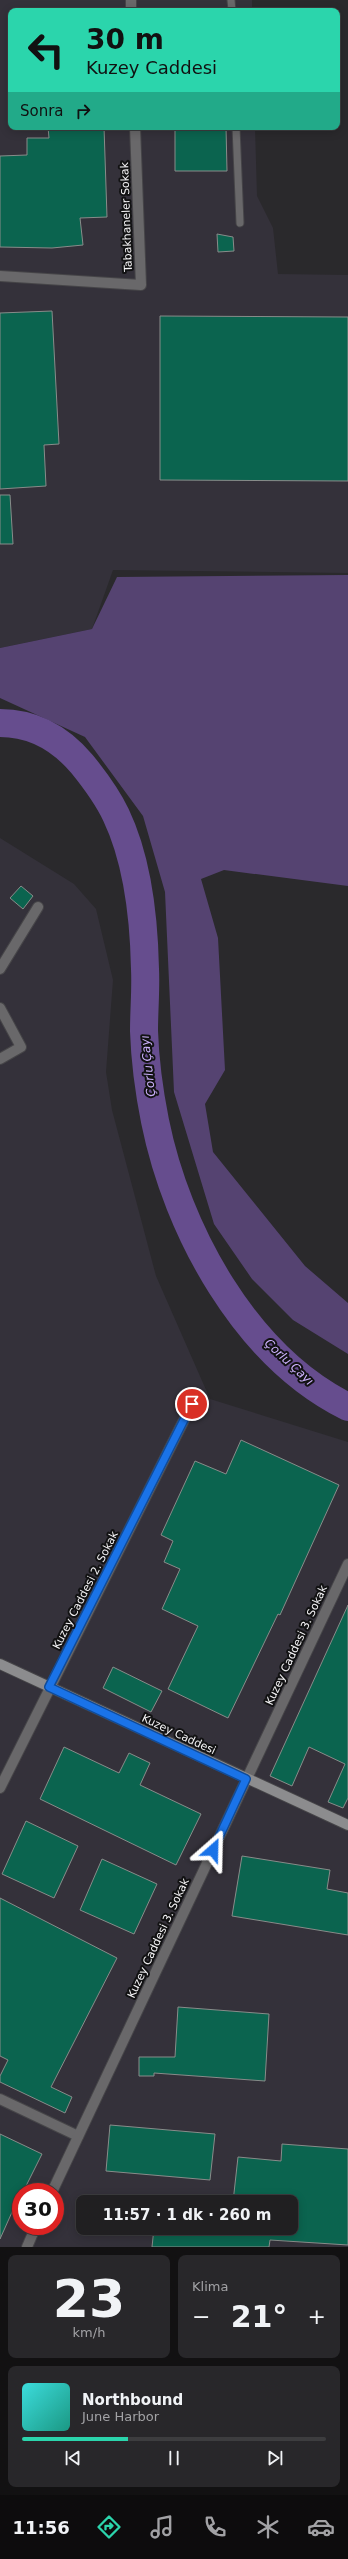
<!DOCTYPE html>
<html lang="tr">
<head>
<meta charset="utf-8">
<style>
  :root { --surface:#201f21; --page:#28272a; --text:#f1f3f6; --muted:#a2a2a5; --line:#3d3d3f; --accent:#2bd5ac }
  body { margin:0; font-family:"DejaVu Sans",sans-serif; background:var(--page); color:var(--text); height:100vh; display:flex; flex-direction:column; font-size:15px; white-space:nowrap }
  * { box-sizing:border-box; margin:0 }
  p { font-size:13px; color:var(--muted) }
  .icon { flex:none; width:22px; height:22px; fill:none; stroke:currentColor; stroke-width:2; stroke-linecap:round; stroke-linejoin:round }
  .map { position:relative; height:2247px; overflow:hidden }
  .drawer { display:flex; flex-direction:column; gap:8px; padding:8px; background:#121112; flex:1 }
  .drawer>* { flex:none }
  .hud { position:absolute; left:8px; top:8px; width:332px; height:122px; border-radius:8px; box-shadow:0 2px 10px #0003,0 0 0 1px var(--line); background:#2bd5ac; color:#111; overflow:hidden }
  .speed { position:absolute; left:12px; top:2183px; display:flex; gap:8px; font-size:20px; font-weight:700; text-align:center }
  .speed>* { display:grid; place-content:center; width:52px; height:52px; border-radius:50%; background:var(--surface); box-shadow:0 2px 10px #0003,0 0 0 1px var(--line); line-height:1 }
  .speed .limit { border:6px solid #d22; background:#fff; color:#111 }
  .pin { position:absolute; display:grid; place-items:center; width:34px; height:34px; color:#fff; margin:-17px; border:2px solid #fff; border-radius:50%; box-shadow:0 1px 4px #0007 }
  .me { position:absolute; width:44px; margin:-22px; rotate:25deg; stroke-linejoin:round; filter:drop-shadow(0 0 3px #0008) }
  .turn { display:flex; align-items:center; gap:14px; height:84px; padding:0 12px; font-size:18px }
  .turn .icon { width:52px; height:52px; stroke-width:2.5 }
  .turn b { display:block; font-size:28px; line-height:34px }
  .then { display:flex; align-items:center; height:38px; padding:0 12px; background:#0003; gap:8px; font-size:15px }
  .big { font-size:30px; font-weight:700; line-height:1.1 }
  .drawer .widget { flex:1; display:flex; flex-direction:column; justify-content:center; gap:6px; min-width:0; padding:0 14px; border-radius:8px; background:var(--page) }
  .drawer .dial { align-items:center; gap:0 }
  .dial b { font-size:52px; line-height:1 }
  .song { display:flex; align-items:center; gap:12px }
  .cover { width:48px; height:48px; border-radius:6px; background:linear-gradient(135deg,hsl(180 70% 55%),hsl(170 70% 35%)) }
  .played { height:4px; border-radius:2px; background:linear-gradient(90deg,var(--accent) 35%,var(--line) 35%) }
  .keys { display:flex; justify-content:space-around; direction:ltr }
  .heat { display:flex; justify-content:space-between; align-items:center; font-size:22px; direction:ltr }
  .drawer .tiles { flex:1; display:grid; gap:8px; grid-template-columns:1fr 1fr }
  .widget:last-child { grid-column:span 2 }
  .trip { position:absolute; left:76px; top:2195px; width:222px; height:40px; border-radius:8px; background:var(--surface); box-shadow:0 2px 10px #0003,0 0 0 1px var(--line); font-weight:700; line-height:40px; text-align:center }
  .tabs { display:flex; height:64px; justify-content:space-around; align-items:center; background:#0d0c0d; color:var(--muted) }
  .tabs .icon { width:28px; height:28px }
  .tabs .current { color:var(--accent) }
  .tabs b { font-size:18px; color:var(--text) }
  .map>svg:first-child { display:block }
  .built { fill:#34313a; fill-rule:evenodd }
  .green { fill:#554371 }
  .lines { fill:none; stroke-linecap:round; stroke-linejoin:round }
  .river { stroke:#664d8e; stroke-width:28 }
  .building { fill:#0b644f; stroke:#888c8a }
  .lane-casing { stroke:#464548; stroke-width:9 }
  .street-casing { stroke:#464548; stroke-width:12 }
  .secondary-casing { stroke:#464548; stroke-width:12 }
  .lane { stroke:#69686a; stroke-width:7 }
  .street { stroke:#69686a; stroke-width:10 }
  .secondary { stroke:#8c8c8e; stroke-width:10 }
  .route-casing { stroke:#114b97; stroke-width:10 }
  .route { stroke:#1a73e8; stroke-width:7 }
  .labels { text-anchor:middle; stroke-width:4; stroke-linejoin:round; paint-order:stroke }
  .street-label { font-size:11px; fill:#f5f4f6; stroke:#121213 }
  .water-label { font-size:12px; font-style:italic; fill:#cdb2fd; stroke:#121213 }
</style>
</head>
<body>
<div class="map">
<svg width="348" height="2247" viewBox="0 0 348 2247">
  <rect width="100%" height="100%" fill="#2a292c"/>
  <g class="built">
    <polygon points="0,0 252,0 252,11 11,11 11,127 255,127 257,196 273,228 278,274 348,275 348,573 113,570 92,629 0,648"/>
    <path d="M 0,838 L 74,884 L 96,909 L 113,980 L 106,1072 L 112,1110 L 156,1276 L 210,1399 L 348,1442 L 348,2247 L 0,2247 ZM 21,2192 L 55,2192 L 55,2226 L 21,2226 ZM 83,2202 L 291,2202 L 291,2228 L 83,2228 Z"/>
  </g>
  <polygon class="green" points="348,575 348,886 224,870 201,879 218,938 225,1070 205,1104 213,1152 305,1266 348,1303 348,1354 293,1320 252,1279 214,1224 174,1092 165,892 143,816 85,737 0,698 0,648 92,629 117,577"/>
  <g class="lines">
    <path class="river" d="M 0,723 C 34,723 60,738 82,764 C 95,780 107,796 116,815 C 138,861 144,919 145,969 C 146,989 144,1010 144,1031 C 145,1061 149,1091 155,1121 C 177,1230 245,1356 348,1407"/>
  </g>
  <g class="building">
    <polygon points="48,127 104,127 107,217 80,218 83,245 52,248 0,247 0,156 27,155 27,138 49,138"/>
    <polygon points="175,127 226,127 227,171 175,171"/>
    <polygon points="217,234 233,237 234,251 218,252"/>
    <polygon points="52,311 59,444 44,445 46,486 0,489 0,313"/>
    <polygon points="160,316 348,317 348,481 160,480"/>
    <polygon points="0,495 10,495 13,544 0,544"/>
    <polygon points="21,886 33,896 23,909 10,898"/>
    <polygon points="241,1440 339,1485 280,1615 278,1614 228,1718 168,1689 198,1626 162,1609 180,1569 164,1562 173,1541 161,1535 195,1461 226,1474"/>
    <polygon points="348,1605 348,1798 343,1808 328,1802 345,1764 309,1747 292,1786 270,1776"/>
    <polygon points="113,1667 162,1691 151,1712 103,1688"/>
    <polygon points="64,1747 119,1773 129,1753 150,1763 140,1785 201,1814 176,1865 40,1799"/>
    <polygon points="26,1821 78,1846 54,1898 2,1874"/>
    <polygon points="242,1856 330,1870 327,1889 348,1893 348,1935 232,1916"/>
    <polygon points="102,1859 157,1884 134,1934 80,1910"/>
    <polygon points="0,1898 117,1958 51,2087 72,2097 65,2113 0,2082 0,2076 8,2060 0,2056"/>
    <polygon points="178,2007 269,2014 265,2081 154,2073 154,2076 139,2076 139,2057 175,2057"/>
    <polygon points="110,2125 215,2134 210,2180 106,2171"/>
    <polygon points="0,2134 42,2154 23,2192 21,2192 0,2239"/>
    <polygon points="282,2144 348,2149 348,2245 270,2240 269,2247 152,2247 154,2228 291,2228 291,2202 233,2202 238,2157 281,2161"/>
  </g>
  <g class="lines">
    <defs>
      <g id="lane">
        <polyline points="231,0 232,11"/>
        <polyline points="236,127 240,223"/>
      </g>
      <g id="street">
        <polyline points="131,0 131,11"/>
        <polyline points="0,276 141,285 135,127"/>
        <polyline points="0,969 38,907"/>
        <polyline points="0,1008 21,1047 0,1059"/>
        <polyline points="0,1788 192,1404"/>
        <polyline points="0,2099 78,2136"/>
        <polyline points="52,2192 348,1564"/>
        <polyline points="27,2247 36,2226"/>
      </g>
      <polyline id="secondary" points="0,1664 348,1825"/>
    </defs>
    <use href="#lane" class="lane-casing"/>
    <use href="#street" class="street-casing"/>
    <use href="#secondary" class="secondary-casing"/>
    <use href="#lane" class="lane"/>
    <use href="#street" class="street"/>
    <use href="#secondary" class="secondary"/>
  </g>
  <g class="lines">
    <defs>
      <polyline id="route" points="192,1404 49,1687 246,1779 213,1850"/>
    </defs>
    <use href="#route" class="route-casing"/>
    <use href="#route" class="route"/>
  </g>
  <g class="labels">
    <g class="street-label">
      <text transform="translate(126 217) rotate(-92)" y="4">Tabakhaneler Sokak</text>
      <text transform="translate(85 1590) rotate(-63)" y="4">Kuzey Caddesi 2. Sokak</text>
      <text transform="translate(296 1645) rotate(-65)" y="4">Kuzey Caddesi 3. Sokak</text>
      <text transform="translate(179 1734) rotate(25)" y="4">Kuzey Caddesi</text>
      <text transform="translate(158 1938) rotate(-65)" y="4">Kuzey Caddesi 3. Sokak</text>
    </g>
    <g class="water-label">
      <text transform="translate(148 1066) rotate(-96)" y="4">Çorlu Çayı</text>
      <text transform="translate(289 1362) rotate(43)" y="4">Çorlu Çayı</text>
    </g>
  </g>
</svg>
<div class="speed"><div class="limit">30</div></div>
<div class="pin" style="left:192px;top:1404px;background:#d93025"><svg class="icon" aria-label="arrive" viewBox="0 0 24 24"><path d="M6 21V4h12l-3 4 3 4H6"/></svg></div>
<svg class="me" style="left:213px;top:1850px" viewBox="-20 -20 40 40"><path d="M0-17L14 15 0 8-14 15z" fill="#1a73e8" stroke="#fff" stroke-width="4"/></svg>
<div class="trip">11:57 · 1 dk · 260 m</div>
<div class="hud">
<div class="turn"><svg class="icon" aria-label="left" viewBox="0 0 24 24"><path d="M17 20v-9H6M10 6l-5 5 5 5"/></svg><div><b>30 m</b>Kuzey Caddesi</div></div>
<div class="then">Sonra<svg class="icon" aria-label="right" viewBox="0 0 24 24"><path d="M7 20v-9h11M14 6l5 5-5 5"/></svg></div>
</div>
</div>
<section class="drawer">
<div class="tiles">
<div class="widget dial"><b>23</b><p>km/h</p></div>
<div class="widget"><p>Klima</p>
<div class="heat"><a>−</a><b class="big">21°</b><a>+</a></div>
</div>
<div class="widget">
<div class="song"><i class="cover"></i><div><b>Northbound</b><p>June Harbor</p></div></div>
<div class="played"></div>
<div class="keys"><svg class="icon" aria-label="previous" viewBox="0 0 24 24"><path d="M18 5L8 12l10 7zM5 5v14"/></svg><svg class="icon" aria-label="pause" viewBox="0 0 24 24"><path d="M8 5v14M16 5v14"/></svg><svg class="icon" aria-label="next" viewBox="0 0 24 24"><path d="M6 5l10 7-10 7zM19 5v14"/></svg></div>
</div>
</div>
</section>
<nav class="tabs">
<b>11:56</b>
<svg class="icon current" aria-label="directions" viewBox="0 0 24 24"><path d="M12 3l9 9-9 9-9-9zM9 14v-3h6M13 9l2 2-2 2"/></svg>
<svg class="icon" aria-label="music" viewBox="0 0 24 24"><path d="M9 18V5l10-2v13"/><circle cx="6" cy="18" r="3"/><circle cx="16" cy="16" r="3"/></svg>
<svg class="icon" aria-label="phone" viewBox="0 0 24 24"><path d="M5 4h4l2 5-3 2q2 4 5 5l2-3 5 2v4C11 20 4 13 5 4z"/></svg>
<svg class="icon" aria-label="climate" viewBox="0 0 24 24"><path d="M12 3v18M4 7l16 10M4 17L20 7"/></svg>
<svg class="icon" aria-label="car" viewBox="0 0 24 24"><path d="M5 17H2v-5l4-1 3-4h7l3 4 3 1v5h-3M9 17h6M6 11h13"/><circle cx="7" cy="17" r="2"/><circle cx="17" cy="17" r="2"/></svg>
</nav>
</body>
</html>
